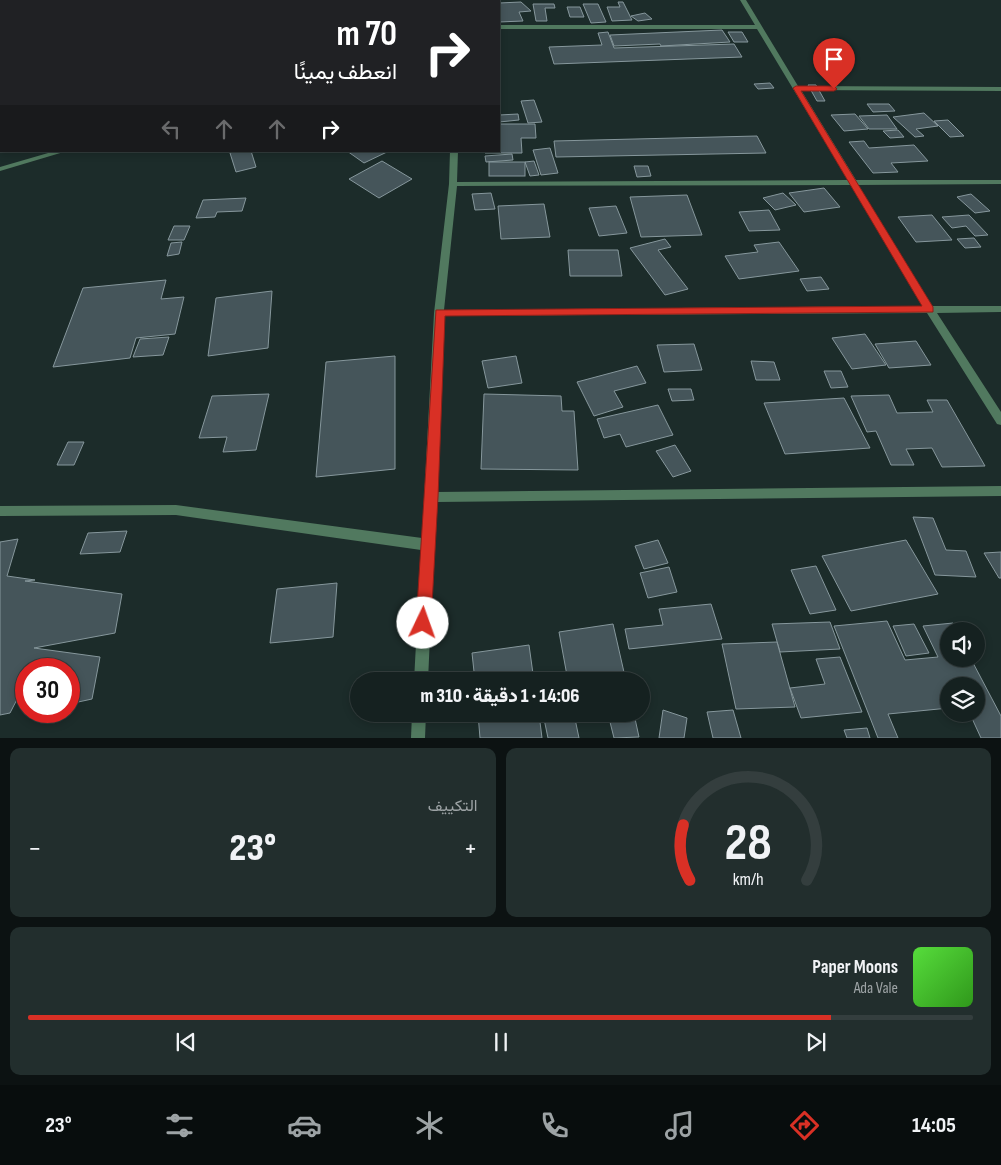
<!DOCTYPE html>
<html lang="ar">
<head>
<meta charset="utf-8">
<style>
  :root { --surface:#152120; --page:#222e2d; --text:#f1f3f6; --muted:#9da3a5; --line:#343e3e; --accent:#d93025 }
  body { margin:0; font-family:"Sofia Sans Condensed",Vazirmatn,sans-serif; background:var(--page); color:var(--text); direction:rtl; height:100vh; display:flex; flex-direction:column; font-size:19px; white-space:nowrap }
  * { box-sizing:border-box; margin:0 }
  p { font-size:16px; color:var(--muted) }
  .icon { flex:none; width:28px; height:28px; fill:none; stroke:currentColor; stroke-width:2; stroke-linecap:round; stroke-linejoin:round }
  .map { position:relative; height:738px; overflow:hidden; direction:ltr }
  .side { display:flex; flex-direction:column; gap:10px; padding:10px; background:#0c1212; flex:1 }
  .side>* { flex:none }
  .banner { position:absolute; left:0px; top:0px; width:500px; height:152px; box-shadow:0 2px 8px #0003,0 0 0 1px var(--line); direction:rtl; background:#202124; color:#fff; overflow:hidden }
  .controls { position:absolute; left:940px; top:622px; display:grid; gap:10px }
  .controls a { display:grid; place-items:center; width:45px; height:45px; border-radius:50%; background:var(--surface); box-shadow:0 2px 8px #0003,0 0 0 1px var(--line); font-size:25px }
  .speed { position:absolute; left:15px; top:658px; display:flex; gap:10px; font-size:25px; font-weight:700; text-align:center }
  .speed>* { display:grid; place-content:center; width:65px; height:65px; border-radius:50%; background:var(--surface); box-shadow:0 2px 8px #0003,0 0 0 1px var(--line); line-height:1 }
  .speed .limit { border:8px solid #d22; background:#fff; color:#111 }
  .pin { position:absolute; display:grid; place-items:center; width:42px; height:42px; color:#fff; margin:-51px -21px; border-radius:50% 50% 50% 0; rotate:-45deg; box-shadow:0 0 5px #0007 }
  .pin .icon { rotate:45deg }
  .me { position:absolute; width:55px; margin:-28px; rotate:3deg; stroke-linejoin:round; filter:drop-shadow(0 0 4px #0008) }
  .turn { display:flex; align-items:center; gap:18px; height:105px; padding:0 20px; font-size:22px }
  .turn .icon { width:65px; height:65px; stroke-width:2.5 }
  .turn b { display:block; font-size:35px; line-height:42px }
  .lanes { display:flex; align-items:center; height:48px; padding:0 20px; background:#0003; justify-content:center; gap:25px; direction:ltr }
  .lanes .off { opacity:.35 }
  .big { font-size:38px; font-weight:800; line-height:1.1 }
  .side .tile { flex:1; display:flex; flex-direction:column; justify-content:center; gap:8px; min-width:0; padding:0 18px; border-radius:10px; background:var(--page) }
  .side .dial { align-items:center; gap:0 }
  .dial svg { height:130px; overflow:visible; fill:none; stroke:var(--line); stroke-width:7; stroke-linecap:round; text-anchor:middle }
  .dial text { fill:var(--text); stroke:none }
  .song { display:flex; align-items:center; gap:15px }
  .cover { width:60px; height:60px; border-radius:8px; background:linear-gradient(135deg,hsl(110 70% 55%),hsl(110 70% 35%)) }
  .played { height:5px; border-radius:2px; background:linear-gradient(90deg,var(--accent) 85%,var(--line) 85%) }
  .keys { display:flex; justify-content:space-around; direction:ltr }
  .heat { display:flex; justify-content:space-between; align-items:center; font-size:28px; direction:ltr }
  .side .tiles { flex:1; display:grid; gap:10px; grid-template-columns:1fr 1fr }
  .tile:last-child { grid-column:span 2 }
  .trip { position:absolute; left:350px; top:672px; width:300px; height:50px; border-radius:25px; background:var(--surface); box-shadow:0 2px 8px #0003,0 0 0 1px var(--line); font-weight:800; line-height:50px; text-align:center; direction:rtl }
  .tabs { display:flex; height:80px; justify-content:space-around; align-items:center; background:#080d0d; color:var(--muted) }
  .tabs .icon { width:35px; height:35px }
  .tabs .current { color:var(--accent) }
  .tabs b { font-size:22px; color:var(--text) }
  .map>svg:first-child { display:block }
  .building { fill:#45555a; stroke:#86979c }
  .lines { fill:none; stroke-linecap:round; stroke-linejoin:round }
  .minor { fill:#51795f; fill-rule:evenodd }
  .route { fill:#d93025; stroke:#8d1f18 }
</style>
</head>
<body>
<div class="map">
<svg width="1001" height="738" viewBox="0 0 1001 738">
  <rect width="100%" height="100%" fill="#1c2c2a"/>
  <g class="building">
    <polygon points="521,2 531,11 519,12 523,21 499,22 499,3"/>
    <polygon points="618,2 623,2 632,20 612,21 607,7 620,7"/>
    <polygon points="533,4 554,4 555,8 545,8 547,21 536,21"/>
    <polygon points="583,4 598,4 606,22 591,23"/>
    <polygon points="567,7 580,7 584,17 570,17"/>
    <polygon points="645,13 652,19 638,21 631,16"/>
    <polygon points="722,30 730,42 661,46 660,44 614,46 610,35"/>
    <polygon points="608,32 614,48 734,44 742,57 554,64 549,47 602,45 598,33"/>
    <polygon points="728,32 742,32 748,42 734,42"/>
    <polygon points="770,83 774,88 758,89 754,84"/>
    <polygon points="808,85 816,85 825,101 817,101"/>
    <polygon points="534,100 542,122 528,123 521,101"/>
    <polygon points="867,104 889,104 895,111 873,112"/>
    <polygon points="924,113 938,126 916,129 924,136 915,137 893,117"/>
    <polygon points="518,114 519,120 499,122 499,115"/>
    <polygon points="855,114 868,129 844,131 831,115"/>
    <polygon points="887,115 897,129 869,129 859,116"/>
    <polygon points="948,120 964,136 950,137 934,121"/>
    <polygon points="499,124 535,124 536,138 521,138 522,153 485,153 485,151 499,151"/>
    <polygon points="898,130 904,137 890,138 883,131"/>
    <polygon points="757,136 766,153 556,157 554,141"/>
    <polygon points="864,141 869,148 914,145 928,161 891,163 898,172 873,173 849,142"/>
    <polygon points="550,148 558,173 541,175 533,150"/>
    <polygon points="237,151 251,151 256,167 236,172 230,153"/>
    <polygon points="347,151 389,151 364,163"/>
    <polygon points="512,154 513,160 486,162 485,156"/>
    <polygon points="382,161 412,179 379,198 349,179"/>
    <polygon points="534,161 539,175 530,176 525,162"/>
    <rect x="489" y="162" width="36" height="14"/>
    <polygon points="634,166 648,166 651,176 637,177"/>
    <polygon points="824,188 840,207 804,212 789,193"/>
    <polygon points="491,193 495,209 475,210 472,194"/>
    <polygon points="783,193 796,205 775,210 763,198"/>
    <polygon points="971,194 990,211 975,213 957,197"/>
    <polygon points="687,195 702,235 641,237 630,197"/>
    <polygon points="246,198 242,211 217,212 215,217 196,218 203,200"/>
    <polygon points="544,204 550,237 501,239 498,206"/>
    <polygon points="616,206 627,233 599,236 589,208"/>
    <polygon points="769,210 780,230 749,231 739,212"/>
    <polygon points="932,215 952,240 916,242 898,217"/>
    <polygon points="969,215 988,235 975,236 966,226 952,228 942,217"/>
    <polygon points="174,226 190,226 184,240 168,240"/>
    <polygon points="974,238 981,247 965,248 957,239"/>
    <polygon points="665,239 671,247 658,250 688,289 665,295 630,248"/>
    <polygon points="182,242 179,254 167,256 171,243"/>
    <polygon points="779,242 799,271 739,279 725,256 758,252 754,245"/>
    <polygon points="568,250 618,250 622,276 570,276"/>
    <polygon points="821,277 829,289 807,291 800,279"/>
    <polygon points="166,280 161,299 184,297 175,334 136,338 130,358 53,367 83,288"/>
    <polygon points="272,291 268,348 208,356 216,298"/>
    <polygon points="865,334 886,365 852,369 832,338"/>
    <polygon points="169,337 163,355 133,357 140,339"/>
    <polygon points="916,341 931,365 889,368 875,344"/>
    <polygon points="694,344 702,370 664,372 657,345"/>
    <polygon points="395,356 395,469 316,477 326,362"/>
    <polygon points="516,356 522,383 488,388 482,361"/>
    <polygon points="751,361 774,362 780,380 756,380"/>
    <polygon points="637,366 646,383 614,391 623,407 594,416 577,382"/>
    <polygon points="824,371 841,371 848,387 831,388"/>
    <polygon points="668,389 691,389 694,400 672,401"/>
    <polygon points="269,394 256,450 223,452 227,437 199,438 212,396"/>
    <polygon points="484,394 561,396 562,411 574,411 578,470 481,469"/>
    <polygon points="889,395 897,413 933,412 927,400 947,400 985,466 942,467 932,448 906,449 914,465 891,465 876,431 867,432 851,396"/>
    <polygon points="844,398 870,448 785,454 764,403"/>
    <polygon points="658,405 673,435 626,447 620,434 604,438 597,419"/>
    <polygon points="68,442 84,442 74,465 57,465"/>
    <polygon points="675,445 691,471 673,477 656,451"/>
    <polygon points="913,517 933,518 946,550 966,551 976,577 935,575"/>
    <polygon points="127,531 120,552 80,554 88,533"/>
    <polygon points="18,539 7,576 35,580 25,581 122,594 115,633 34,648 100,657 92,699 69,704 69,669 26,669 26,682 10,713 0,715 0,542"/>
    <polygon points="658,540 668,563 644,569 635,546"/>
    <polygon points="906,540 938,594 851,611 822,556"/>
    <polygon points="1001,552 1001,578 999,578 984,553"/>
    <polygon points="816,566 836,610 810,614 791,570"/>
    <polygon points="669,567 677,592 648,598 640,573"/>
    <polygon points="337,583 333,637 270,643 277,589"/>
    <polygon points="711,604 722,639 629,649 625,629 663,625 659,609"/>
    <polygon points="887,621 905,660 938,657 923,626 953,623 957,631 949,631 949,659 971,659 1001,716 1001,738 981,738 970,714 976,714 976,686 949,686 949,708 888,714 898,738 878,738 834,626"/>
    <polygon points="830,622 840,649 780,652 772,624"/>
    <polygon points="613,624 626,681 568,681 559,632"/>
    <polygon points="914,624 929,653 906,656 893,626"/>
    <polygon points="777,642 795,707 736,709 722,644"/>
    <polygon points="529,645 534,681 475,681 472,653"/>
    <polygon points="840,657 862,712 801,718 790,688 825,684 816,659"/>
    <polygon points="663,710 687,718 684,738 659,738"/>
    <polygon points="733,710 741,738 713,738 707,712"/>
    <polygon points="478,714 539,714 542,738 480,738"/>
    <polygon points="543,714 574,714 579,738 548,738"/>
    <polygon points="608,714 634,714 639,737 614,738"/>
    <polygon points="867,728 870,738 847,738 844,730"/>
  </g>
  <g class="lines">
    <g class="minor">
      <rect x="457" y="0" width="6" height="1"/>
      <path d="M 740,0 L 746,0 L 798,86 L 1001,87 L 1001,91 L 801,90 L 856,180 L 1001,180 L 1001,184 L 858,185 L 932,306 L 1001,306 L 1001,312 L 937,313 L 1001,412 L 1001,425 L 997,424 L 927,313 L 444,316 L 436,492 L 1001,486 L 1001,496 L 436,502 L 428,681 L 414,681 L 421,550 L 176,515 L 0,516 L 0,506 L 176,505 L 422,538 L 434,313 L 449,184 L 450,151 L 458,151 L 457,182 L 848,180 L 757,29 L 499,29 L 499,25 L 755,25 ZM 851,185 L 923,306 L 444,310 L 457,186 Z"/>
      <rect x="0" y="28" width="1" height="4"/>
      <rect x="0" y="101" width="1" height="4"/>
      <polygon points="55,151 67,151 0,171 0,167"/>
      <polygon points="412,714 426,714 425,738 411,738"/>
    </g>
  </g>
  <polygon class="route" points="796,86 834,86 837,89 834,91 801,91 933,307 933,312 445,316 438,497 431,623 429,628 423,631 418,628 416,623 436,310 922,306 793,88"/>
</svg>
<div class="controls">
<a><svg class="icon" aria-label="sound" viewBox="0 0 24 24"><path d="M4 9h4l5-4v14l-5-4H4zM17 9q2 3 0 6"/></svg></a>
<a><svg class="icon" aria-label="layers" viewBox="0 0 24 24"><path d="M12 4l9 5-9 5-9-5zM3 14l9 5 9-5"/></svg></a>
</div>
<div class="speed"><div class="limit">30</div></div>
<div class="pin" style="left:834px;top:89px;background:#d93025"><svg class="icon" aria-label="arrive" viewBox="0 0 24 24"><path d="M6 21V4h12l-3 4 3 4H6"/></svg></div>
<svg class="me" style="left:423px;top:623px" viewBox="-20 -20 40 40"><circle r="19" fill="#fff"/><path d="M0-13L10 11 0 6-10 11z" fill="#d93025"/></svg>
<div class="trip">14:06 · 1 دقيقة · 310 m</div>
<div class="banner">
<div class="turn"><svg class="icon" aria-label="right" viewBox="0 0 24 24"><path d="M7 20v-9h11M14 6l5 5-5 5"/></svg><div><b>70 m</b>انعطف يمينًا</div></div>
<div class="lanes"><svg class="icon off" aria-label="left" viewBox="0 0 24 24"><path d="M17 20v-9H6M10 6l-5 5 5 5"/></svg><svg class="icon off" aria-label="ahead" viewBox="0 0 24 24"><path d="M12 20V5M6 11l6-6 6 6"/></svg><svg class="icon off" aria-label="ahead" viewBox="0 0 24 24"><path d="M12 20V5M6 11l6-6 6 6"/></svg><svg class="icon" aria-label="right" viewBox="0 0 24 24"><path d="M7 20v-9h11M14 6l5 5-5 5"/></svg></div>
</div>
</div>
<section class="side">
<div class="tiles">
<div class="tile dial"><svg viewBox="0 0 100 80">
<path d="M14 69A42 42 0 1 1 86 69"/>
<path d="M14 69A42 42 0 0 1 10 35" stroke="#d93025"/>
<text x="50" y="56" font-size="32" font-weight="700">28</text>
<text x="50" y="72" font-size="11">km/h</text>
</svg></div>
<div class="tile"><p>التكييف</p>
<div class="heat"><a>−</a><b class="big">23°</b><a>+</a></div>
</div>
<div class="tile">
<div class="song"><i class="cover"></i><div><b>Paper Moons</b><p>Ada Vale</p></div></div>
<div class="played"></div>
<div class="keys"><svg class="icon" aria-label="previous" viewBox="0 0 24 24"><path d="M18 5L8 12l10 7zM5 5v14"/></svg><svg class="icon" aria-label="pause" viewBox="0 0 24 24"><path d="M8 5v14M16 5v14"/></svg><svg class="icon" aria-label="next" viewBox="0 0 24 24"><path d="M6 5l10 7-10 7zM19 5v14"/></svg></div>
</div>
</div>
</section>
<nav class="tabs">
<b>14:05</b>
<svg class="icon current" aria-label="directions" viewBox="0 0 24 24"><path d="M12 3l9 9-9 9-9-9zM9 14v-3h6M13 9l2 2-2 2"/></svg>
<svg class="icon" aria-label="music" viewBox="0 0 24 24"><path d="M9 18V5l10-2v13"/><circle cx="6" cy="18" r="3"/><circle cx="16" cy="16" r="3"/></svg>
<svg class="icon" aria-label="phone" viewBox="0 0 24 24"><path d="M5 4h4l2 5-3 2q2 4 5 5l2-3 5 2v4C11 20 4 13 5 4z"/></svg>
<svg class="icon" aria-label="climate" viewBox="0 0 24 24"><path d="M12 3v18M4 7l16 10M4 17L20 7"/></svg>
<svg class="icon" aria-label="car" viewBox="0 0 24 24"><path d="M5 17H2v-5l4-1 3-4h7l3 4 3 1v5h-3M9 17h6M6 11h13"/><circle cx="7" cy="17" r="2"/><circle cx="17" cy="17" r="2"/></svg>
<svg class="icon" aria-label="filters" viewBox="0 0 24 24"><path d="M4 7h16M4 17h16"/><circle cx="9" cy="7" r="2"/><circle cx="15" cy="17" r="2"/></svg>
<b>23°</b>
</nav>
</body>
</html>
